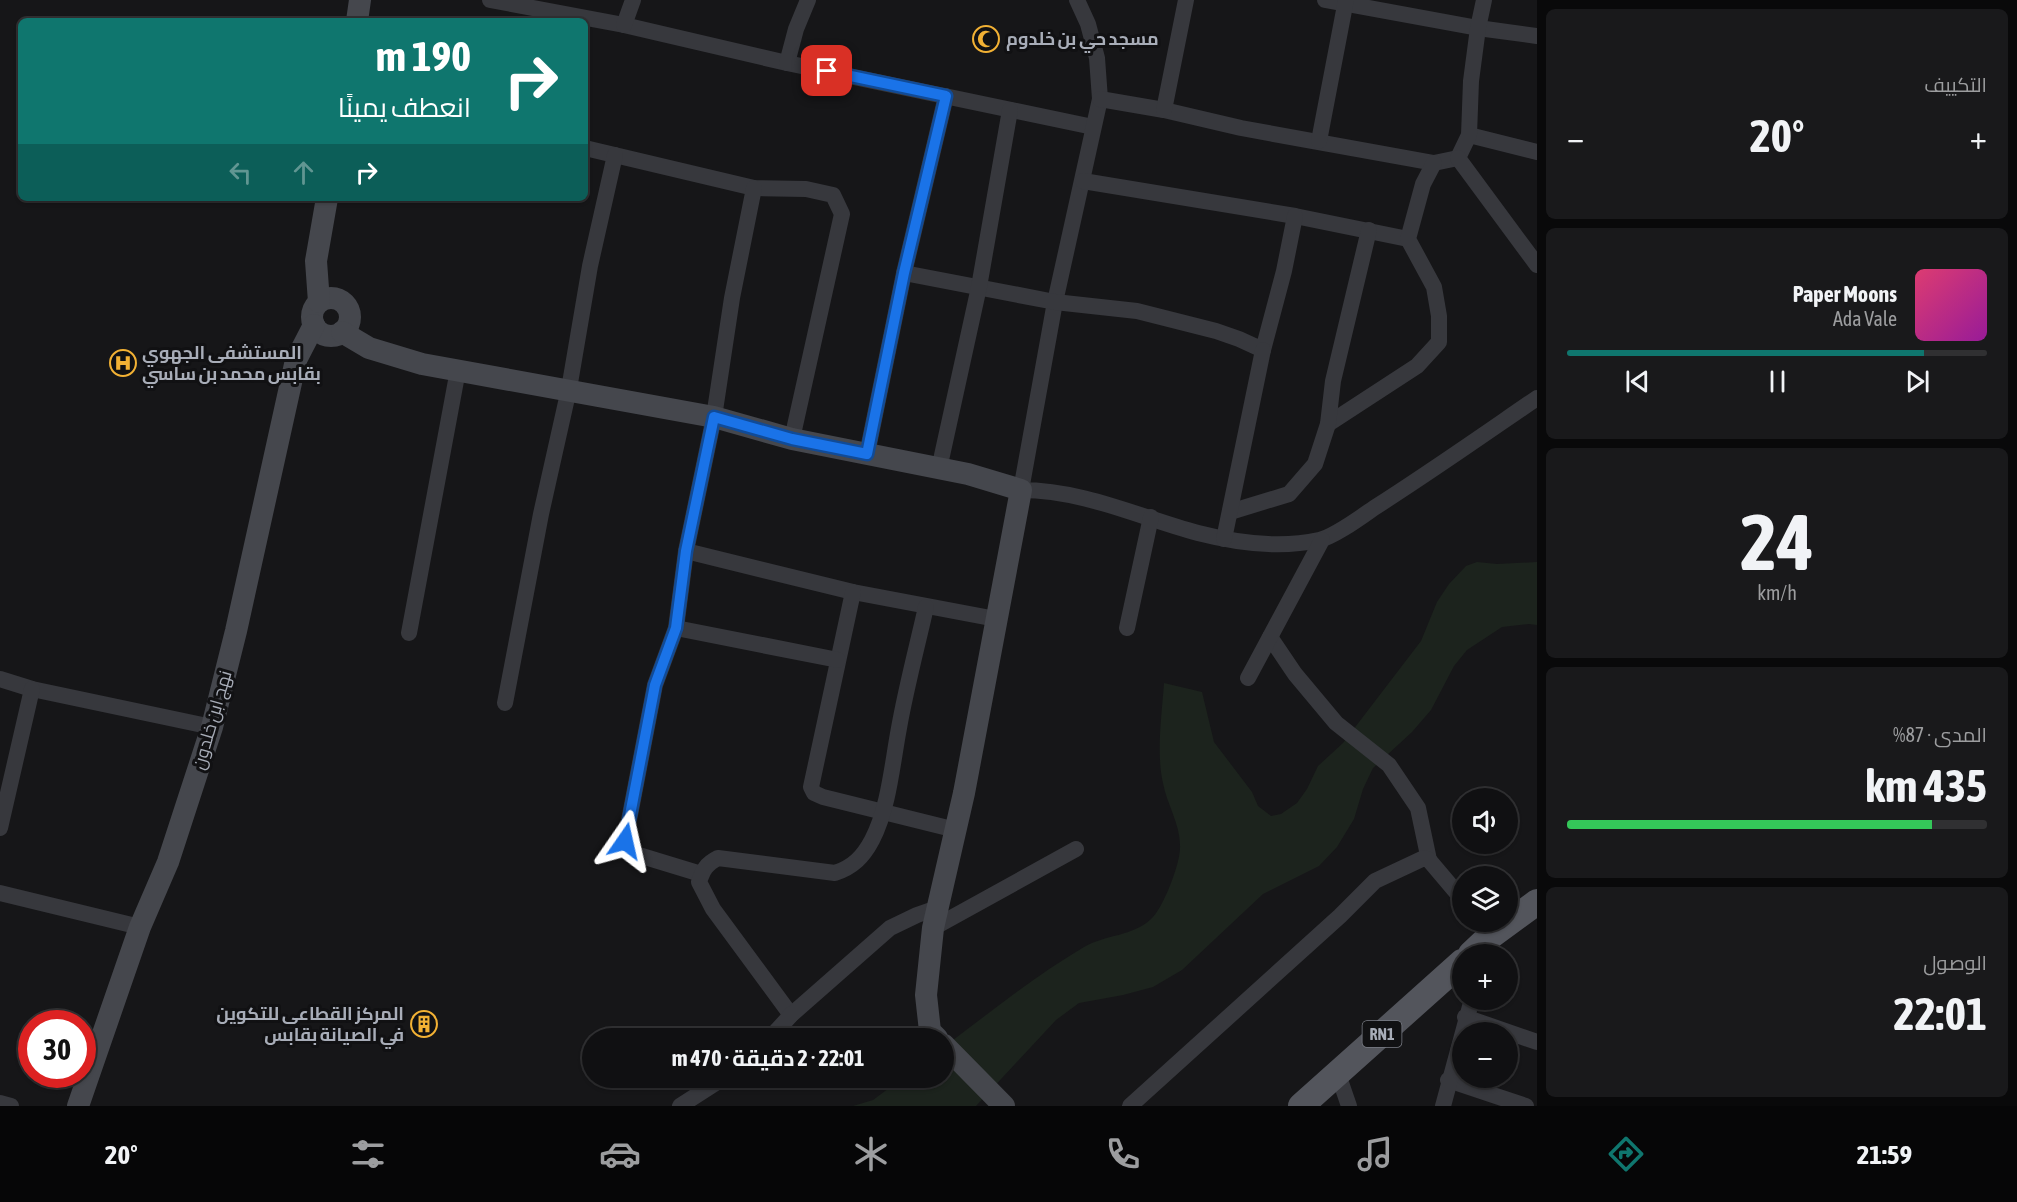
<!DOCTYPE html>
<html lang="ar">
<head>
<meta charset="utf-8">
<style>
  :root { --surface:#101012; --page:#19191b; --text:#f1f3f6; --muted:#9c9d9f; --line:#303032; --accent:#0f766e }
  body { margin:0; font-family:"Asap Condensed",Cairo,sans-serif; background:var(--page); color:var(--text); direction:rtl; height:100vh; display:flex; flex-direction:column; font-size:22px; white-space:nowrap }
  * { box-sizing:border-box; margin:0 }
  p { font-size:20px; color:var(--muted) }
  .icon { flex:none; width:33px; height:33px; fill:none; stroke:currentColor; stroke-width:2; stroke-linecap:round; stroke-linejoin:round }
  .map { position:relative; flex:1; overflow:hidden; direction:ltr }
  .drawer { display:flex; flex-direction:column; gap:9px; padding:9px; background:#09090a; width:480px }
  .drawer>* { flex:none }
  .banner { position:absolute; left:18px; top:18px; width:570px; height:183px; border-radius:9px; box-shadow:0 2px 4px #0004,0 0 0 2px var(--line); direction:rtl; background:#0f766e; color:#fff; overflow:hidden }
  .controls { position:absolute; left:1452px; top:788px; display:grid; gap:12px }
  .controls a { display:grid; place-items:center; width:66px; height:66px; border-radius:50%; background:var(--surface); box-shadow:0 2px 4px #0004,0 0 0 2px var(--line); font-size:30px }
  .speed { position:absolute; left:18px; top:1010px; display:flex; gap:12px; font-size:30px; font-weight:700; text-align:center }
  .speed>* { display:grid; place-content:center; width:78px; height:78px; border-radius:50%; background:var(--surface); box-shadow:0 2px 4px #0004,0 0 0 2px var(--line); line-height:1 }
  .speed .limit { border:9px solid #d22; background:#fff; color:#111 }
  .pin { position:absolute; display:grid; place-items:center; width:51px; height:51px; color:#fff; margin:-26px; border-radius:12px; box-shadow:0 3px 9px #0006 }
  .me { position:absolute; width:66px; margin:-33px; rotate:11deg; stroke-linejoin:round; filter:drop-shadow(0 0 4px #0008) }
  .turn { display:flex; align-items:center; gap:21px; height:126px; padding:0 18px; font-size:27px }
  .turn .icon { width:78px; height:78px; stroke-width:2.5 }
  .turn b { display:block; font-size:42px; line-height:51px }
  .lanes { display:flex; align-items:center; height:57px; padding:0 18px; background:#0003; justify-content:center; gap:30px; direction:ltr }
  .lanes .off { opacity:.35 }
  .big { font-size:45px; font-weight:700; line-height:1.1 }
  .drawer .widget { flex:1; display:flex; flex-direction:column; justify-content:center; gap:9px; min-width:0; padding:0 21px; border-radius:9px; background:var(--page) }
  .drawer .dial { align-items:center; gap:0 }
  .dial b { font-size:78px; line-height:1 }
  .song { display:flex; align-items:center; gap:18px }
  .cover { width:72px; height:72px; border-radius:9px; background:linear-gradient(135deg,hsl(340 70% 55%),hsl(300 70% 35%)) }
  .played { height:6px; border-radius:3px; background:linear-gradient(90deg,var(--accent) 85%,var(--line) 85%) }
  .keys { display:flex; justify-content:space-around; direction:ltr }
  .heat { display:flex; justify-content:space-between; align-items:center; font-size:33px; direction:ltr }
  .charge { height:9px; border-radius:4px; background:linear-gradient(90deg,#34c759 87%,var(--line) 0) }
  .trip { position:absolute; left:582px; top:1028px; width:372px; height:60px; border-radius:30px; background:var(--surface); box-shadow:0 2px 4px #0004,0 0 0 2px var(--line); font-weight:700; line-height:60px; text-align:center; direction:rtl }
  .menu { display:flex; height:96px; justify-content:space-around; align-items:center; background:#060607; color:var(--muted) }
  .menu .icon { width:42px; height:42px }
  .menu .selected { color:var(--accent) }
  .menu b { font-size:27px; color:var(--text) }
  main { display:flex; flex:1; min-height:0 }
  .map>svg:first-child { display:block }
  .green { fill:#1c231d }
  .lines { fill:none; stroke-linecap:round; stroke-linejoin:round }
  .street { stroke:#37383d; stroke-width:16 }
  .secondary { stroke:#45474d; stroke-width:22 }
  .primary { stroke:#53555c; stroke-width:26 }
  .route-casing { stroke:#114b97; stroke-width:15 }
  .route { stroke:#1a73e8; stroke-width:10 }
  .labels { text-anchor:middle; stroke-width:6; stroke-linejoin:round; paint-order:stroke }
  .shield { fill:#111113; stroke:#7b7e86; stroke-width:1.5 }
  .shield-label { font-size:16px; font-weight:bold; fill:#a8adb8 }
  .poi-label { font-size:18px; font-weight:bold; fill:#a8adb8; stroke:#111113; text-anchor:start }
  .street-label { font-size:18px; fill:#a8adb8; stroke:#111113 }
</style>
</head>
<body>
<main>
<section class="drawer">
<div class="widget"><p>التكييف</p>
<div class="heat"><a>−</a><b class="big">20°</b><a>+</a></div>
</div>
<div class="widget">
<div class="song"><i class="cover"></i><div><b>Paper Moons</b><p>Ada Vale</p></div></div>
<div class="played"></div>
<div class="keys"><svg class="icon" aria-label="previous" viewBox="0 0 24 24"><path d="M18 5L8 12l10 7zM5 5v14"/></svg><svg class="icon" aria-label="pause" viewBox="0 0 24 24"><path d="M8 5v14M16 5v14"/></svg><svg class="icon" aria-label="next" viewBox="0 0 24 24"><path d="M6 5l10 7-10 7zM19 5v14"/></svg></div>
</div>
<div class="widget dial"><b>24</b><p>km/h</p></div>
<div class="widget"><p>المدى · 87%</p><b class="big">435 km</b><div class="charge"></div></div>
<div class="widget"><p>الوصول</p><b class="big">22:01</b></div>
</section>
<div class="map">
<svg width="1537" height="1106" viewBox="0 0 1537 1106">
  <rect width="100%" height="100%" fill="#161618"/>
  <path class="green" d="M 1477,562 L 1497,564 L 1537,562 L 1537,625 L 1529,624 L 1502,627 L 1467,650 L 1454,666 L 1431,710 L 1412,732 L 1373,768 L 1363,789 L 1354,819 L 1337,847 L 1319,866 L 1263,894 L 1182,970 L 1153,987 L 1123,995 L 1079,1003 L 1056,1020 L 976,1106 L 853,1106 L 873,1100 L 904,1077 L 944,1077 L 944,1047 C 989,1013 1035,976 1084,947 C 1104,935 1134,936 1151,919 C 1163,909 1180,864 1180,848 C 1181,825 1167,805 1163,783 C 1156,753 1162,713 1164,683 L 1202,692 L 1214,742 L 1252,792 L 1258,806 L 1271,816 L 1281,814 L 1297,803 L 1307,789 L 1318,766 L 1343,743 L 1421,641 L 1437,602 L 1449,584 L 1466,566 Z"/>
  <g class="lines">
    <g class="street">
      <polyline points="490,0 624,25 787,63 1093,127"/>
      <path d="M 1077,0 L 1088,24 L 1097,58 L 1100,99 L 1055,302 L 1021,490 C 1083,490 1139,517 1198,533 C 1237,543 1279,549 1319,540 C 1334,537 1361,517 1374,508 C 1429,473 1483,435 1537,398"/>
      <polyline points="1325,0 1478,28 1537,36"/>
      <polyline points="624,25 633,0"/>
      <polyline points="787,63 796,29 808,0"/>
      <polyline points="1100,99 1164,110 1241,128 1434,163 1458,158"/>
      <polyline points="1164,110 1186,0"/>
      <polyline points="1469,135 1537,152"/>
      <polyline points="1319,141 1346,0"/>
      <polyline points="585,148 754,188 806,189 833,195 842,214 792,439"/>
      <polyline points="1458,158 1469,135 1471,81 1478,28 1484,0"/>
      <polyline points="1458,158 1537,265"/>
      <polyline points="1083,181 1295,216 1408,239"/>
      <polyline points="904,273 1055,302 1137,311 1216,331 1239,339 1263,350 1284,271 1295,216"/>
      <polyline points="1328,424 1417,366 1439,342 1439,316 1434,287 1408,239 1423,184 1434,163"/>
      <polyline points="867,454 904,273 946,96"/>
      <polyline points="939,469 979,287 1010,110"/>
      <polyline points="1230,512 1289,494 1315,464 1328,424 1333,381 1369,230"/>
      <polyline points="1224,539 1263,350"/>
      <polyline points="686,551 853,592 996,619"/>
      <polyline points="853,592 811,787 814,793 823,797 956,830"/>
      <polyline points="676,628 838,660"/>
      <polyline points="1127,628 1151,517"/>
      <polyline points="409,633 458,370"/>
      <polyline points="1270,637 1295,674 1336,723 1389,765 1418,808 1429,860"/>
      <polyline points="1248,678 1322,540"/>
      <polyline points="0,679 32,689 212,727"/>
      <polyline points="505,703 541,514 569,389 590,266 615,155"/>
      <polyline points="0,828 32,689"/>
      <polyline points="701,874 632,853 625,841 655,685 676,628 686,551 714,417 732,298 754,188"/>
      <polyline points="0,893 140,927"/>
      <polyline points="1478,921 1488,938"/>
      <polyline points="933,928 1076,849"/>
      <path d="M 791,1015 L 713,909 L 699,882 C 703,870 706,864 718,858 L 835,873 C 853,867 863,857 872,840 C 889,807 892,765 899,728 C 906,688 917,647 926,607"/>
      <polyline points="1465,1017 1537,1042"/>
      <polyline points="770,1038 791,1015 890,928 917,915 937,908"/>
      <polyline points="1338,1074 1349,1106"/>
      <polyline points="1448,1080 1526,1106"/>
      <polyline points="0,1103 11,1106"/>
      <polyline points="680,1106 725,1077"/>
      <polyline points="1130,1106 1340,916 1375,881 1424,858 1429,860 1462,899"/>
      <polyline points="1443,1106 1472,999"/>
    </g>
    <g class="secondary">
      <polyline points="357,21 360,0"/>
      <circle cx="331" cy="317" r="19"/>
      <polyline points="319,302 316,261 327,198"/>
      <polyline points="342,332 369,348 422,364 714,417 792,439 968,474 1021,490 964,793 933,928 926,995 930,1031 937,1038"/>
      <polyline points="944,1045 1004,1106"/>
      <polyline points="78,1106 140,927 168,862 212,727 236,631 296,360 314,325"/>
    </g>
    <g class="primary">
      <polyline points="1471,954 1488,938 1537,902"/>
      <polyline points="1301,1106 1462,962"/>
    </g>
  </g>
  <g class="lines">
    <defs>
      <polyline id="route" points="625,841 655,685 676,628 686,551 714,417 792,439 867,454 904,273 946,96 827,71"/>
    </defs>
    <use href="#route" class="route-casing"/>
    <use href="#route" class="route"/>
  </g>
  <defs>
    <symbol id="mosque-ring" viewBox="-11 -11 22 22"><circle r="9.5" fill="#111113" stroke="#f2b134" stroke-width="1.5"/><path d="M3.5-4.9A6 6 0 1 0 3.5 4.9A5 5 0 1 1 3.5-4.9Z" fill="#f2b134"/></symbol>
    <symbol id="hospital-ring" viewBox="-11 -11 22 22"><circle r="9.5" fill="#111113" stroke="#f2b134" stroke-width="1.5"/><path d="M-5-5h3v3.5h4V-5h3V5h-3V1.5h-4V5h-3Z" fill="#f2b134"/></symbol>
    <symbol id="building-ring" viewBox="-11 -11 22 22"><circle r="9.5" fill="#111113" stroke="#f2b134" stroke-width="1.5"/><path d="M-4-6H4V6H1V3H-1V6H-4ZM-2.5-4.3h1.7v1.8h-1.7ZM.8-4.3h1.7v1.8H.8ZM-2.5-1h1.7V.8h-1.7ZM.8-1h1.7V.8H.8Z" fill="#f2b134"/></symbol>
  </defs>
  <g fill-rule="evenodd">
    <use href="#mosque-ring" x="971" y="24" width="30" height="30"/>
    <use href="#hospital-ring" x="108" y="348" width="30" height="30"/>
    <use href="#building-ring" x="409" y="1009" width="30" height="30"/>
  </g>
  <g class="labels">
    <rect class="shield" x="1362.5" y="1021" width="39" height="26" rx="4.5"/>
    <g class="shield-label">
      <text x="1382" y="1040">RN1</text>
    </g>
    <g class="poi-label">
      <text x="1006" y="45">مسجد حي بن خلدوم</text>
      <text x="142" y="359">المستشفى الجهوي<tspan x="142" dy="21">بقابس محمد بن ساسي</tspan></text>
      <text x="404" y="1020" text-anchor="end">المركز القطاعى للتكوين<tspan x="404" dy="21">في الصيانة بقابس</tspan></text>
    </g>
    <g class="street-label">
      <text transform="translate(212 720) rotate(-74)" y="6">نهج ابن خلدون</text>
    </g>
  </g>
</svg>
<div class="controls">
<a><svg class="icon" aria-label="sound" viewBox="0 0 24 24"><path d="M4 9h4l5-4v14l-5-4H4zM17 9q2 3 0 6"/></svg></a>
<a><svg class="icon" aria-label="layers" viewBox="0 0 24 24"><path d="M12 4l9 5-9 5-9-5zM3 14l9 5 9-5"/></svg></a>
<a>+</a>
<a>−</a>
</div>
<div class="speed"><div class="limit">30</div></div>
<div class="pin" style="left:827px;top:71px;background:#d93025"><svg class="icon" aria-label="arrive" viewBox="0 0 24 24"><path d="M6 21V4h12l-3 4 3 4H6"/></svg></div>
<svg class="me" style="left:625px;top:841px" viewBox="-20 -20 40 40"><path d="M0-17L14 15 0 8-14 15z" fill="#1a73e8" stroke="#fff" stroke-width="4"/></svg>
<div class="trip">22:01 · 2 دقيقة · 470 m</div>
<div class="banner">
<div class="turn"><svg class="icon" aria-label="right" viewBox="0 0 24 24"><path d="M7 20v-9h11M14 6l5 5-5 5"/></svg><div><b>190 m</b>انعطف يمينًا</div></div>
<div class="lanes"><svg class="icon off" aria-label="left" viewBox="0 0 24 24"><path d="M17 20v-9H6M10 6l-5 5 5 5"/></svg><svg class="icon off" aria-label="ahead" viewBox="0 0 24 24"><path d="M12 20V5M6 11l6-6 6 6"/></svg><svg class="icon" aria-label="right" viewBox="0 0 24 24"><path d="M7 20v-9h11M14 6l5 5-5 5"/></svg></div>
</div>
</div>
</main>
<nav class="menu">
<b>21:59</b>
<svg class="icon selected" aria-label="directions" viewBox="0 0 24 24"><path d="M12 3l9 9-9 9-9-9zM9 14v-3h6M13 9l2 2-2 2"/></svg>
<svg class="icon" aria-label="music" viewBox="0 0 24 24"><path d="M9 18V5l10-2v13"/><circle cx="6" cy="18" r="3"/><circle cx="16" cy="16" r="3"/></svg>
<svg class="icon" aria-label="phone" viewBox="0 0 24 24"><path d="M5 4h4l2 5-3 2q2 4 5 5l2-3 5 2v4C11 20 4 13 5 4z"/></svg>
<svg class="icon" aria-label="climate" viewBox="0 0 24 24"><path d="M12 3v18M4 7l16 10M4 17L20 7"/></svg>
<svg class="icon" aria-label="car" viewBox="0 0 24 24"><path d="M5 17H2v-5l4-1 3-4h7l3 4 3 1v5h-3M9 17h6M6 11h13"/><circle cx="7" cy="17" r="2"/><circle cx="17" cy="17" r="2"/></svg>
<svg class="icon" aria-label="filters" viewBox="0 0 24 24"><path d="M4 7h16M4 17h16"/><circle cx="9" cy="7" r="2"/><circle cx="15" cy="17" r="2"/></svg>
<b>20°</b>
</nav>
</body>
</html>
